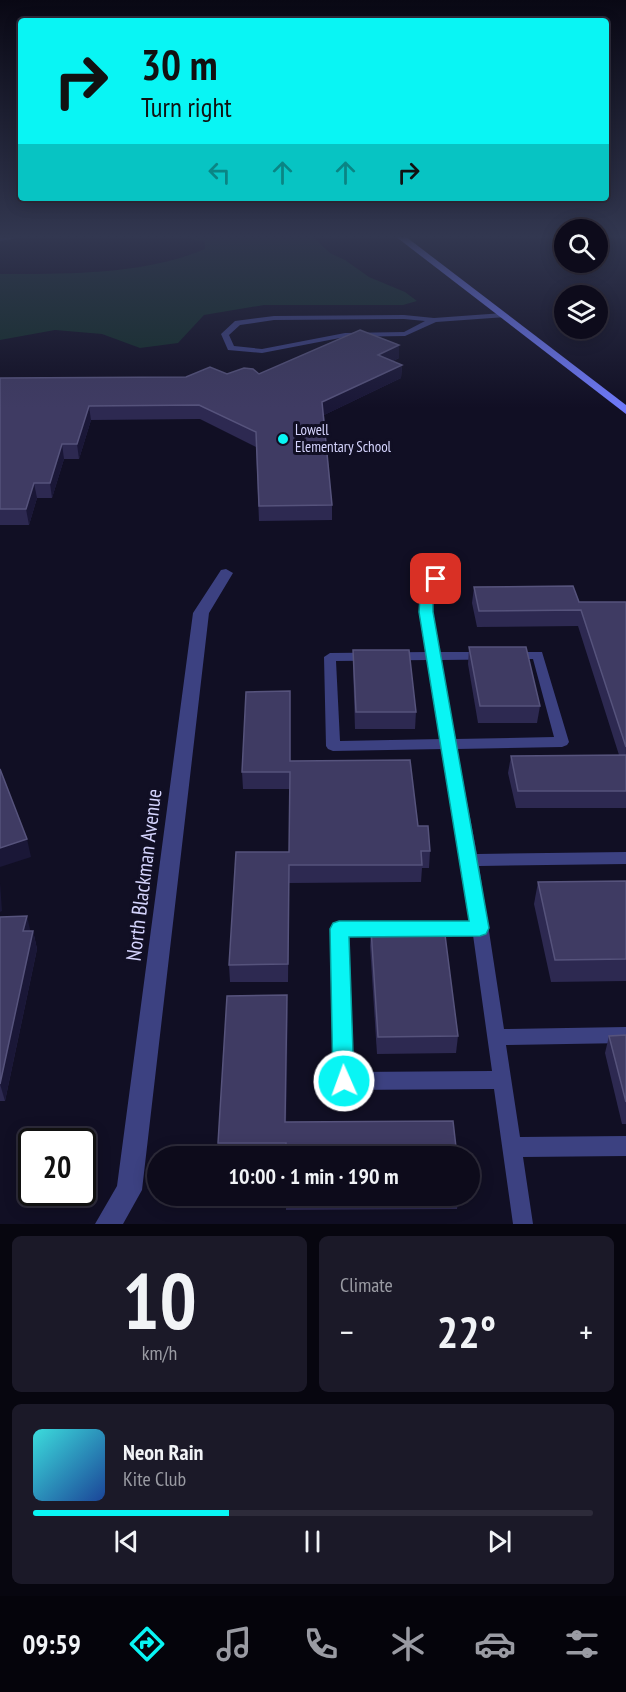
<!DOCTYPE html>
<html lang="en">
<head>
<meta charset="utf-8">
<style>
  :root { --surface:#0d0b1b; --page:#1b1928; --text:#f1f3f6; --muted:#9a9ba3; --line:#2d2b3a; --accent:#09f5f4 }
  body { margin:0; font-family:"PT Sans Narrow",sans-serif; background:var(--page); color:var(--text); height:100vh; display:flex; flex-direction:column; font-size:22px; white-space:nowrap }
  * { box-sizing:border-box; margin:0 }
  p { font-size:20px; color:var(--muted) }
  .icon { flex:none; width:33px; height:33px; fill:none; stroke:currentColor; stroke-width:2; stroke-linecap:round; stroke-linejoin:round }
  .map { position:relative; height:1224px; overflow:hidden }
  .drawer { display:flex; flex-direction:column; gap:12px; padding:12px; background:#07060f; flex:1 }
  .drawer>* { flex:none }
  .top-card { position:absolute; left:18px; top:18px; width:591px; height:183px; border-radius:6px; box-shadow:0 3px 15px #0003,0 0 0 2px var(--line); background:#09f5f4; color:#111; overflow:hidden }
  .fabs { position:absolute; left:554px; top:219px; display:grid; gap:12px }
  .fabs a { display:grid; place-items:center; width:54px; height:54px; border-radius:50%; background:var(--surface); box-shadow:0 3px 15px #0003,0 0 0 2px var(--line); font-size:30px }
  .speed { position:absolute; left:18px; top:1128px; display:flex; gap:12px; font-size:30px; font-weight:700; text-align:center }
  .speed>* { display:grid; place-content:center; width:78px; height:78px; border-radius:50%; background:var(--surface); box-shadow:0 3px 15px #0003,0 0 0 2px var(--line); line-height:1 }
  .speed .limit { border:3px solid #111; border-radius:9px; background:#fff; color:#111 }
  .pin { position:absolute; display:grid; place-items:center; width:51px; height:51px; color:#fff; margin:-26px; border-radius:12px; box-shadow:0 3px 9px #0006 }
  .me { position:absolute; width:66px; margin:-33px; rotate:358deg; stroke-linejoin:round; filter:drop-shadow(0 0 4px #0008) }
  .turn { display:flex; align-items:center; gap:21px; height:126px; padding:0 24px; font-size:27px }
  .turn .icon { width:78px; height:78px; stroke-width:2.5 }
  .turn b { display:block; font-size:42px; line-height:51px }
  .lanes { display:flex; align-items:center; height:57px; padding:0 24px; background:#0003; justify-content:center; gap:30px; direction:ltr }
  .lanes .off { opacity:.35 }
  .big { font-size:45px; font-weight:800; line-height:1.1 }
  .drawer .tile { flex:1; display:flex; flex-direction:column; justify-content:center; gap:9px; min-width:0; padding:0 21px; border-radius:9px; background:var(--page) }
  .drawer .dial { align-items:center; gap:0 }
  .dial b { font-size:78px; line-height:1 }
  .song { display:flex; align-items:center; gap:18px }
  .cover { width:72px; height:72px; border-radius:9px; background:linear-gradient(135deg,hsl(180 70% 55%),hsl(220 70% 35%)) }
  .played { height:6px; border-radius:3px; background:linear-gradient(90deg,var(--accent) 35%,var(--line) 35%) }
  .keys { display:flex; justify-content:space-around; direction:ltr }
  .heat { display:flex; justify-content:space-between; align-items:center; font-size:33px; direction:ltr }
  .drawer .tiles { flex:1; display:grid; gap:12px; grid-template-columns:1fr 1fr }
  .tile:last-child { grid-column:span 2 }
  .trip { position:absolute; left:147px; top:1146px; width:333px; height:60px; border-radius:30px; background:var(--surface); box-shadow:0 3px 15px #0003,0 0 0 2px var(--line); font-weight:800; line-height:60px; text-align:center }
  .tab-bar { display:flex; height:96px; justify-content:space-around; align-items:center; background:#05040b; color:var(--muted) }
  .tab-bar .icon { width:42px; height:42px }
  .tab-bar .on { color:var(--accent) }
  .tab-bar b { font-size:27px; color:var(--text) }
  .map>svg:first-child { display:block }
  .green { fill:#132e2a }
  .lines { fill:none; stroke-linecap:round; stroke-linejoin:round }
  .lane { fill:#3c4181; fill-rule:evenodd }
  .street { fill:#3c4181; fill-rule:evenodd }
  .secondary { fill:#6f7afa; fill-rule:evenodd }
  .wall { fill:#2d2951 }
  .shaded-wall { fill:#1a1737 }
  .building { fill:#3f3b63; stroke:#56537c; stroke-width:1.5 }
  .route { fill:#09f5f4; stroke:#069f9f; stroke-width:1.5 }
  .poi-dot { fill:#09f5f4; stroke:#110f24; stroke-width:2 }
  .labels { text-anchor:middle; stroke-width:6; stroke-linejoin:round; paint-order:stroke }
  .far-poi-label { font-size:15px; fill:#d5d4fd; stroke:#110f24; text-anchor:start }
  .near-street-label { font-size:21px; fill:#d5d4fd; stroke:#110f24 }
</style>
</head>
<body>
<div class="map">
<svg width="626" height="1224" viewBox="0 0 626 1224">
  <rect width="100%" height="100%" fill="#110f24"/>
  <path class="green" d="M 177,236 L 312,236 L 330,253 L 345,260 L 369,277 L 405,292 L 417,301 L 403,305 L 264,305 L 204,315 L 178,343 L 140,348 L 102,334 L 55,330 L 0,340 L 0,274 C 66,274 143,275 205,249 L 205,242 Z"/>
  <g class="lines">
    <g class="lane">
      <path d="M 503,313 L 507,315 L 506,317 L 436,322 L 405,336 L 345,337 L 262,353 L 228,350 L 221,334 L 235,321 L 274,316 L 404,315 L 434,318 ZM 404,319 L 425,321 L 404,332 L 345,333 L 262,349 L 234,346 L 229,335 L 240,325 L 274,320 Z"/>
      <path d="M 436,576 L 442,579 L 432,598 L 432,612 L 439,652 L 542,652 L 569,742 L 567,745 L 562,747 L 457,749 L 477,854 L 626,852 L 626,864 L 479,866 L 504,1029 L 626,1027 L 626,1043 L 506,1045 L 520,1137 L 626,1136 L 626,1156 L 523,1157 L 533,1224 L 513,1224 L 494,1089 L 344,1090 L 337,1087 L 335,1081 L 331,929 L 333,924 L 339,922 L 385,922 L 391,924 L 393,929 L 391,934 L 385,936 L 348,936 L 353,1072 L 492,1071 L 473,935 L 429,935 L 423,933 L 421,928 L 423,923 L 429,921 L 471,921 L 443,749 L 333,751 L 328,749 L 326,746 L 324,657 L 330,653 L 427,652 L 420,612 L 420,598 L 432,577 ZM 533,659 L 554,737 L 455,739 L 441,660 ZM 428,660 L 442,739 L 340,741 L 336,661 Z"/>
    </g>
    <g class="street">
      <polygon points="0,236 30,236 0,241"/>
      <polygon points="69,236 105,236 101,238 73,238"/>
      <polygon points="226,569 233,573 209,613 142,1190 123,1224 95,1224 117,1186 193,613 221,570"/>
    </g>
    <polygon class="secondary" points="395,236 405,236 626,405 626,414"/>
  </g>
  <g class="wall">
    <polygon points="399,345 399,358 393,361 402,365 401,378 324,415 332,505 332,520 259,521 256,447 200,419 91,420 79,459 64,459 52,498 37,498 29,525 0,525 0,378 186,377 227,374 259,374"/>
    <polygon points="474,587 579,602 626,602 626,808 516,808 508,773 511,756 619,755 578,626 477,627 472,603"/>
    <polygon points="469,647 540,706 537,723 478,723 468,664"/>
    <polygon points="353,650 416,712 415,729 355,729 353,667"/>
    <polygon points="290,761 418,826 430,851 429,868 422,868 421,882 289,883 288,982 230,982 229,965 289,852 289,789 243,789 242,772"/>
    <polygon points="626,881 626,981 551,982 534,904 538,882"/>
    <polygon points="0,917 30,931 33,931 37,949 5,1101 0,1101"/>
    <polygon points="371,929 458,1036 456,1053 377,1054 370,946"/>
    <polygon points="287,995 286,1122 457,1156 219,1156 218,1143"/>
    <polygon points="626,1035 626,1124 622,1124 605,1053 609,1036"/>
    <polygon points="286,1196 459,1196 457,1209 286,1210"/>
  </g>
  <g class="shaded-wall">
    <polygon points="399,345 399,358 378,368 378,355"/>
    <polygon points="402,365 401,378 322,416 322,402"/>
    <polygon points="89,406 91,420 79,459 77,444"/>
    <polygon points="62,444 64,459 52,498 50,483"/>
    <polygon points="34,483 37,498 29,525 26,509"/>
    <polygon points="27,839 31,857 0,867 0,848"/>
    <polygon points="0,883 2,911 0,912"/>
    <polygon points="27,916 31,934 23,931"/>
    <polygon points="33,931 37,949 5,1101 0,1084"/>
    <polygon points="287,995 288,1017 286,1143 285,1122"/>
  </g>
  <g class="building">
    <polygon points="360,330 399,345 378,355 402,365 322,402 332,505 259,506 256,432 199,405 89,406 77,444 62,444 50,483 34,483 26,509 0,509 0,378 186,377 210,367 227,374 244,368 253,369 259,374"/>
    <polygon points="573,586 579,602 626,602 626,747 581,610 479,611 474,587"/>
    <polygon points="469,647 526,647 540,706 480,706"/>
    <polygon points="353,650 409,650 416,712 356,712"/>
    <polygon points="290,691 290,761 410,760 418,826 428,826 430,851 421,851 422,865 289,865 288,964 229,965 236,852 289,852 290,772 242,772 246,692"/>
    <polygon points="626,755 626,791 518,791 511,756"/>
    <polygon points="0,769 27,839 0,848"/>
    <polygon points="626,881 626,959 555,960 538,882"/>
    <polygon points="27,916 23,931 33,931 0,1084 0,917"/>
    <polygon points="444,927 458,1036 378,1037 371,929"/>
    <polygon points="287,995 285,1122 453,1121 457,1156 286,1156 286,1143 218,1143 227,996"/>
    <polygon points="626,1035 626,1102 609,1036"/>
  </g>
  <linearGradient id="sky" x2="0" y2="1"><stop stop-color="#090814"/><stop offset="0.58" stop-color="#323750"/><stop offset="1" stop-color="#323750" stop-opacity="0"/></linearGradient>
  <rect width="626" height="408" fill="url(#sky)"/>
  <polygon class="route" points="436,575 443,579 433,598 433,612 489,928 486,934 480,936 349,937 354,1081 351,1088 344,1091 336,1088 333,1081 330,929 333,923 339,921 469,921 419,612 420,598 432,576"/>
  <circle class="poi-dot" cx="283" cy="439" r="6"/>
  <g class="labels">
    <g class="far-poi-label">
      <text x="295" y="435">Lowell<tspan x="295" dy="17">Elementary School</tspan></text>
    </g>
    <g class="near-street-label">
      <text transform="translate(144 875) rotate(-83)" y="7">North Blackman Avenue</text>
    </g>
  </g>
</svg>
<div class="fabs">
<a><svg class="icon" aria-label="search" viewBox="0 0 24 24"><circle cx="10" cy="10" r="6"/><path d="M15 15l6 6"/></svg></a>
<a><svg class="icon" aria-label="layers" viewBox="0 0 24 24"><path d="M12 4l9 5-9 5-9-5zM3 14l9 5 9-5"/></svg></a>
</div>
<div class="speed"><div class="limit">20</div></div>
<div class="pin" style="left:436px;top:579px;background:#d93025"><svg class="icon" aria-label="arrive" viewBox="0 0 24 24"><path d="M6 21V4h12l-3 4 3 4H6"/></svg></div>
<svg class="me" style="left:344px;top:1081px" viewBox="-20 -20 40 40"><circle r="17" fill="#09f5f4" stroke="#fff" stroke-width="3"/><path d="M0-11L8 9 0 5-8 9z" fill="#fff"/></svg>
<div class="trip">10:00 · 1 min · 190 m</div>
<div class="top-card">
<div class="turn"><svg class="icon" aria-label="right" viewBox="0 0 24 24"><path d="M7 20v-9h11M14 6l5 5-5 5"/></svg><div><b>30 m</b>Turn right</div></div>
<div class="lanes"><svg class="icon off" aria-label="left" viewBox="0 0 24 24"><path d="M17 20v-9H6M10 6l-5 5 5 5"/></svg><svg class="icon off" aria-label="ahead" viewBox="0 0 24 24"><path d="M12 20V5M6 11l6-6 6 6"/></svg><svg class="icon off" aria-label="ahead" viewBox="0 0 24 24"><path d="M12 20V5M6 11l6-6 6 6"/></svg><svg class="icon" aria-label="right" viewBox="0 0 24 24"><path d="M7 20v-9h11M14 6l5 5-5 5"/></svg></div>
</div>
</div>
<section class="drawer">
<div class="tiles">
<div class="tile dial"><b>10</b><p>km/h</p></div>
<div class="tile"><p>Climate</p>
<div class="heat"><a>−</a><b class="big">22°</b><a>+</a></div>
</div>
<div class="tile">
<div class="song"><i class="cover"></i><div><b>Neon Rain</b><p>Kite Club</p></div></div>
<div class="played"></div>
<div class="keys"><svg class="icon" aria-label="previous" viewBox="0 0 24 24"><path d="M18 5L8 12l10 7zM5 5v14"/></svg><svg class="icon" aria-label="pause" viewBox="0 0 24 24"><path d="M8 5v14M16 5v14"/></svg><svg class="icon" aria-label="next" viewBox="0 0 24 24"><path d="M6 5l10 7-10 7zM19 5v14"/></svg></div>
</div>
</div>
</section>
<nav class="tab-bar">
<b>09:59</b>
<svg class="icon on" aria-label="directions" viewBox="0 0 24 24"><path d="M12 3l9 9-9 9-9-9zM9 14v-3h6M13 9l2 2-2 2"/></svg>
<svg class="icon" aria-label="music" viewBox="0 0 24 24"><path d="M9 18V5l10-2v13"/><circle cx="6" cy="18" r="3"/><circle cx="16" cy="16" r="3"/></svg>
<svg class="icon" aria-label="phone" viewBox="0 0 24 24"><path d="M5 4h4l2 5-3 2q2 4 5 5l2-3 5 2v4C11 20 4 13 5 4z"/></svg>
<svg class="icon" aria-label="climate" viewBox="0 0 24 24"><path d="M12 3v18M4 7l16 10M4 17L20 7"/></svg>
<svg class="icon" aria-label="car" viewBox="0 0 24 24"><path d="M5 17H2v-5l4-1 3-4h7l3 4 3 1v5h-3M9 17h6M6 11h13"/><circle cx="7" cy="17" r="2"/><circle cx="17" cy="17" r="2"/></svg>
<svg class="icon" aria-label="filters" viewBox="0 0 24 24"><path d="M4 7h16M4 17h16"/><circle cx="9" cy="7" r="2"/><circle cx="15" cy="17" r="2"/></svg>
</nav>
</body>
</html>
